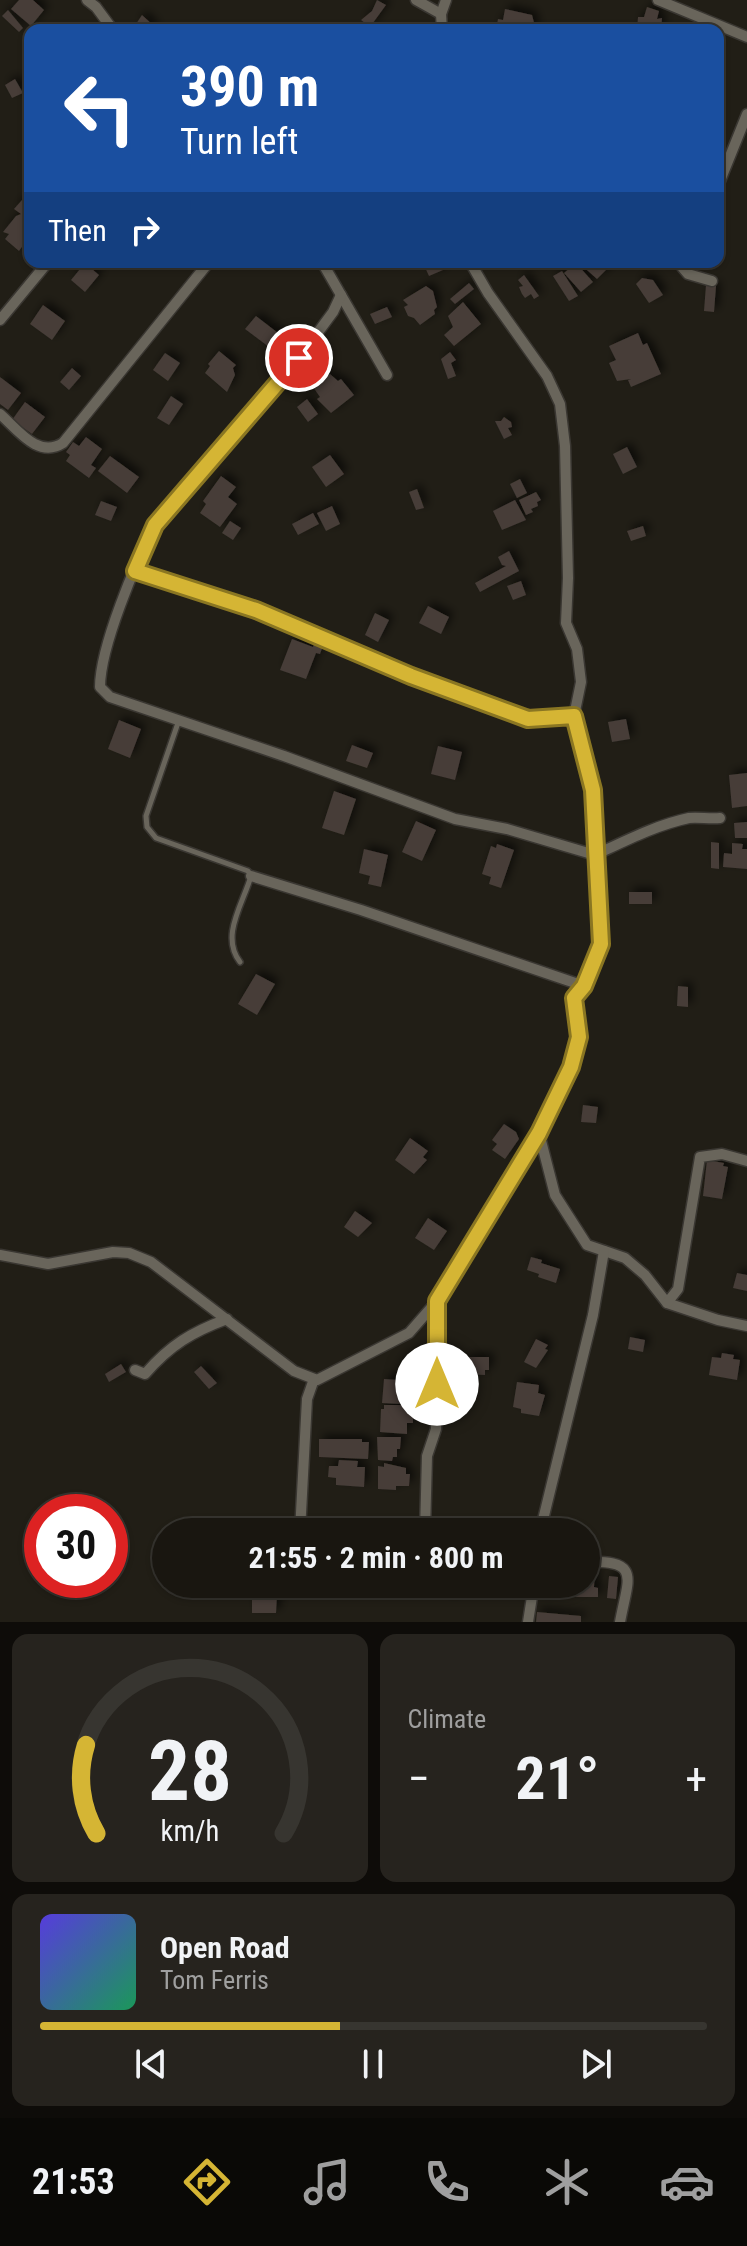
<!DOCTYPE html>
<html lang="en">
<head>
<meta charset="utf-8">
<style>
  :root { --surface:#191610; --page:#26231e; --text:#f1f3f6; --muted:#9f9f9f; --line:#373530; --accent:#d5b534 }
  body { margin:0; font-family:"Roboto Condensed",sans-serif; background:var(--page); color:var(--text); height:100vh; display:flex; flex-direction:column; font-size:30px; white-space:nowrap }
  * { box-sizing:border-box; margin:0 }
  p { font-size:26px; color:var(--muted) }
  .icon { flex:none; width:44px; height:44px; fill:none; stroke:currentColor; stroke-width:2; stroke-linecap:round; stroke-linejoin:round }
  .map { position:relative; height:1622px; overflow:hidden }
  .drawer { display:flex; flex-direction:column; gap:12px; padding:12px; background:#0e0c09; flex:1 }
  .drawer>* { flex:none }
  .top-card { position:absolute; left:24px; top:24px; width:700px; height:244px; border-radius:16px; box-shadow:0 2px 6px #0004,0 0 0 2px var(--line); background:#1a4fa0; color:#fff; overflow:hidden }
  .speed { position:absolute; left:24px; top:1494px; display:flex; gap:16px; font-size:40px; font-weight:700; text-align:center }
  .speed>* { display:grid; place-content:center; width:104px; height:104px; border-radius:50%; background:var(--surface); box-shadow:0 2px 6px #0004,0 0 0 2px var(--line); line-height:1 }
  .speed .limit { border:12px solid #d22; background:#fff; color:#111 }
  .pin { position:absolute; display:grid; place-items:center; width:68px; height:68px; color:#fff; margin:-34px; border:4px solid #fff; border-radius:50%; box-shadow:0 2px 8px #0007 }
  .me { position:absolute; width:88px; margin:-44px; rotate:0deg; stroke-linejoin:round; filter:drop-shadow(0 0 6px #0008) }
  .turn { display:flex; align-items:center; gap:28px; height:168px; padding:0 24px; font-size:36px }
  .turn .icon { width:104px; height:104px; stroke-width:2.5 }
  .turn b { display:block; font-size:56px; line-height:68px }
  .then { display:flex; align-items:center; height:76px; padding:0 24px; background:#0003; gap:16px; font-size:30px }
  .big { font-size:60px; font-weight:700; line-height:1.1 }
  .drawer .card { flex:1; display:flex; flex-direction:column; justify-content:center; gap:12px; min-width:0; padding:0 28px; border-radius:16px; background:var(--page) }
  .drawer .dial { align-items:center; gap:0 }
  .dial svg { height:208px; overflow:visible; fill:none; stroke:var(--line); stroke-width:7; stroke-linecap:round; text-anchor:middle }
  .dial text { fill:var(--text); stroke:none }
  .song { display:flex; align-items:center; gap:24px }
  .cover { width:96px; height:96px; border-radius:12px; background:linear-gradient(135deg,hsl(250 70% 55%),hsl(150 70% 35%)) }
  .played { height:8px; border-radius:4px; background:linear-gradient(90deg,var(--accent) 45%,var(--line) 45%) }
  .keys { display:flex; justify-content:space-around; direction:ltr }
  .heat { display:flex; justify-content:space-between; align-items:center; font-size:44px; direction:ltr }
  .drawer .tiles { flex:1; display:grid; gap:12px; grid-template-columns:1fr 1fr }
  .card:last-child { grid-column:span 2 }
  .trip { position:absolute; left:152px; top:1518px; width:448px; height:80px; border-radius:40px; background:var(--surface); box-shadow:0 2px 6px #0004,0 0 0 2px var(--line); font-weight:700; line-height:80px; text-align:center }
  .menu { display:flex; height:128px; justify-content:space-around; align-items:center; background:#0a0906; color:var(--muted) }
  .menu .icon { width:56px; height:56px }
  .menu .current { color:var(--accent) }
  .menu b { font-size:36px; color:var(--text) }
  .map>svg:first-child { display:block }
  .building { fill:#463d38; filter:url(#shadow) }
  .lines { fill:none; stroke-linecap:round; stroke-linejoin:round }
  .lane-casing { stroke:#3a3732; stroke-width:8 }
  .street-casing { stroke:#3a3732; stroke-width:13 }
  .lane { stroke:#69655b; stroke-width:5 }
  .street { stroke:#69655b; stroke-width:10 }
  .route-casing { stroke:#8a7622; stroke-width:20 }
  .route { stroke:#d5b534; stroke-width:14 }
</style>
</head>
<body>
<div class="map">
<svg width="747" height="1622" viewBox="0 0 747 1622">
  <defs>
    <filter id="shadow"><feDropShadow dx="4.5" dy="-4.5" stdDeviation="4" flood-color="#0009"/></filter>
  </defs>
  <rect width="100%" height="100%" fill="#211e16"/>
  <g class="building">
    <polygon points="19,0 33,0 44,10 31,26 11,9"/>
    <polygon points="377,0 386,5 370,27 361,20 372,11"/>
    <polygon points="647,7 659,11 657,19 662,18 661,30 637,30 638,17 644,17"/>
    <polygon points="505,9 532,15 536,30 496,30 498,19 503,20"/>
    <polygon points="8,10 23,28 19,32 2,16"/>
    <polygon points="142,15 155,27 152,30 142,30 136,24"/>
    <polygon points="15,79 23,93 12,98 5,85"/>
    <polygon points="22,200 30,206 30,221 27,225 30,227 30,249 24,244 19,251 5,239 9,234 3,232 16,216 21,214 14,209"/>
    <polygon points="440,262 443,270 429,276 423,263"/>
    <polygon points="578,262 603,262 609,267 597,279"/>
    <polygon points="85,263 99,275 85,292 71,280"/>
    <polygon points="576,263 593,282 581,292 564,273"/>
    <polygon points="562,271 578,296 569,301 553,276"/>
    <polygon points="524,275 539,296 534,299 531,294 525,298 522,294 519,287 523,286 518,280"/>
    <polygon points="642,278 653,280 663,295 649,303 636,284"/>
    <polygon points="469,283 474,289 455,304 450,299"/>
    <polygon points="706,285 716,286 714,312 704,311"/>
    <polygon points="426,286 433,291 437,307 434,310 435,314 420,325 414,318 408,316 404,307 408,305 403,300"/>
    <polygon points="463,302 481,324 454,346 444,335 453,327 448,316"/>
    <polygon points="43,305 65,321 52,340 30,324"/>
    <polygon points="387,307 392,317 375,324 370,314"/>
    <polygon points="256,316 291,343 281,356 245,329"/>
    <polygon points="638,333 643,345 647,343 661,374 631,387 628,380 631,379 617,381 609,363 616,360 609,346"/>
    <polygon points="219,351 236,365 233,368 235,375 227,392 205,373 210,366 208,364"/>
    <polygon points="450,352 456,360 451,363 456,376 448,379 441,359"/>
    <polygon points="165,353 180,363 168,381 153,370"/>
    <polygon points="72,368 81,376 69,390 60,382"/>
    <polygon points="330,374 338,381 341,379 354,395 331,413 317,399 320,397 313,387"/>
    <polygon points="0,377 21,393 8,410 0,404"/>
    <polygon points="171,396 183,404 169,425 157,418"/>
    <polygon points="307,399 318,414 308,422 297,407"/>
    <polygon points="25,402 45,417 32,434 12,420"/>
    <polygon points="504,417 511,422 512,427 508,428 512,435 504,439 495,421 501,421"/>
    <polygon points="86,437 102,449 91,465 96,468 89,478 66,461 70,455 66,452 73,442 79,446"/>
    <polygon points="627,447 637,467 623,474 613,454"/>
    <polygon points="330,455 344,474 326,487 312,467"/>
    <polygon points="110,456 139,477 127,493 98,471"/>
    <polygon points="221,476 236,487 228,497 237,504 220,527 200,513 206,504 203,501"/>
    <polygon points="520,479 527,493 517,498 510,484"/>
    <polygon points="417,489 424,508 416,510 409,492"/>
    <polygon points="536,492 541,500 537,502 538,506 531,509 533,512 526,515 519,500"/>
    <polygon points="515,500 526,520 502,530 493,511"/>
    <polygon points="101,501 117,507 111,521 95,515"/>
    <polygon points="332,506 340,524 326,531 317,513"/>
    <polygon points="313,513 319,524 298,535 292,524"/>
    <polygon points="230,521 241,528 233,540 222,533"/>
    <polygon points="643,526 646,536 631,541 627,531"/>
    <polygon points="509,551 519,571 480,592 475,583 506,566 502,565 498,557"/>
    <polygon points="521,581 526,595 513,600 507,586"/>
    <polygon points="428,606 449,617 441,634 419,623"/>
    <polygon points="375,613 389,620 378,642 365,635"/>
    <polygon points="292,639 313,647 316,640 324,643 320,654 316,653 306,679 280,670"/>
    <polygon points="626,719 630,739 612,742 608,722"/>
    <polygon points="119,720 141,729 130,758 108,749"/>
    <polygon points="352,745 373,753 367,768 346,761"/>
    <polygon points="438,746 462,752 455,780 431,774"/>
    <polygon points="747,773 747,806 732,808 729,775"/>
    <polygon points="334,791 356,799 344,835 322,828"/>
    <polygon points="416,821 436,830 422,861 402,852"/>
    <polygon points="747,822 747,838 735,838 734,823"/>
    <polygon points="711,842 719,843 719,869 711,868"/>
    <polygon points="732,843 743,844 742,849 747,849 747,869 723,867 724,853 732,854"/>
    <polygon points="497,844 514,850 501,888 489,884 491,877 482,874 491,846 496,848"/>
    <polygon points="364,849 388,855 381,887 368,884 370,876 359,873"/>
    <rect x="629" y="892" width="23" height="12"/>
    <polygon points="256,974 275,984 257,1015 238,1004"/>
    <polygon points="678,986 688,987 688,1007 677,1006"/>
    <polygon points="583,1105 598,1107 596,1123 581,1122"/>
    <polygon points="504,1124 516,1132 519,1139 505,1159 492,1150 497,1144 492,1140"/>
    <polygon points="410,1138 428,1151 423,1157 427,1160 414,1174 395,1160"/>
    <polygon points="707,1160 724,1163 723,1166 728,1167 722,1199 703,1196"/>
    <polygon points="355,1211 372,1223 358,1237 344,1227"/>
    <polygon points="428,1218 447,1231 434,1250 415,1238"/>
    <polygon points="531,1257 542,1260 541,1263 560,1269 556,1283 538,1277 539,1274 527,1270"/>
    <polygon points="737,1273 747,1275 747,1291 733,1288"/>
    <polygon points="630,1337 645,1340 643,1352 628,1349"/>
    <polygon points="536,1339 548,1345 545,1349 548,1350 536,1368 524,1362"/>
    <polygon points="722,1353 734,1355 733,1359 740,1360 737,1380 709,1375 712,1357 721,1358"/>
    <polygon points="467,1357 489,1357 489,1370 485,1370 485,1375 462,1374 462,1364 467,1364"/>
    <polygon points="121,1364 126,1372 109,1382 105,1374"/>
    <polygon points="201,1366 217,1383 209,1389 194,1372"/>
    <polygon points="384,1379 412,1381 411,1395 403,1395 402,1404 382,1403"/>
    <polygon points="517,1382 539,1385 538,1393 545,1395 539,1416 521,1413 521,1409 513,1407"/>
    <polygon points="384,1405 407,1405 406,1412 413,1412 413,1423 407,1423 407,1434 380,1432 381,1409 384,1409"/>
    <polygon points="377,1437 401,1437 400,1449 397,1449 397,1457 393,1457 392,1461 378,1460"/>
    <polygon points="319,1439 362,1439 362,1442 369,1442 368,1459 319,1457"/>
    <polygon points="339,1460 358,1461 357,1467 365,1467 364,1487 336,1485 336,1478 328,1477 329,1466 338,1466"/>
    <polygon points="384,1463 406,1468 406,1474 410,1474 409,1486 396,1486 396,1490 378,1489 378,1466 384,1467"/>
    <polygon points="586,1571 595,1571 594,1587 598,1588 598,1597 574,1597 574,1590 570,1590 570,1584 586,1584"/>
    <polygon points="609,1576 618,1577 616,1599 607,1598"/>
    <polygon points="437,1584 460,1584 452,1600 433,1591"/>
    <polygon points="261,1591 277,1594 276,1613 252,1613 252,1594 261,1594"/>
    <polygon points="537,1612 581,1616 581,1622 536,1622"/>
  </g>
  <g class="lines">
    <defs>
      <path id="lane" d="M 179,720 L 146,816 L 147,827 L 156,838 L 248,871 L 251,876 C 243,904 220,936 240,962"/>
      <g id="street">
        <polyline points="87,0 96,7 113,30"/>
        <polyline points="416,0 441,14"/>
        <polyline points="658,0 747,37"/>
        <polyline points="442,30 441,14 446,0"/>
        <polyline points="718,186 747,114"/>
        <polyline points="322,262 387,375"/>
        <polyline points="683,262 682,267 688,274 712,281"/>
        <path d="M 341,295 L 333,312 L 299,358 L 155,525 C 136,562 100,647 100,687 L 110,697 L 284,756 L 455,819 L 507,829 L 595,855 C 625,841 656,825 689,818 C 698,817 710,819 720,818"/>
        <polyline points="0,320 48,262"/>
        <path d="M 0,414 C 18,430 38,459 63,443 L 209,262"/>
        <polyline points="135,571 256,610 411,676 528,719 574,716"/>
        <polyline points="251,876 361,910 584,986"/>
        <polyline points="539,1133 555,1195 587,1245 625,1258 645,1275 667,1303 718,1320 747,1326"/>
        <polyline points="0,1255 48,1264 113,1252 129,1253 151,1262 294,1371 317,1380 409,1333 437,1301 539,1133 571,1067 579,1037 574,998 584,986 601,944 593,790 574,716 581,682 577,649 566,623 568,578 565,446 560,404 547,376 488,293 470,262"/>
        <polyline points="667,1303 678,1289 700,1157 722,1154 747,1161"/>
        <path d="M 135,1370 L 145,1374 C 170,1345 192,1332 227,1319"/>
        <polyline points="300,1532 307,1399 314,1379"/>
        <polyline points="425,1532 427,1456 436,1429 437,1301"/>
        <polyline points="540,1532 593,1315 604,1251"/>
        <path d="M 586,1562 C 642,1560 628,1578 620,1622"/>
        <polyline points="528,1622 534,1584"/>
      </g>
    </defs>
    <use href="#lane" class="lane-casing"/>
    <use href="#street" class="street-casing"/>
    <use href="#lane" class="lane"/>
    <use href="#street" class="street"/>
  </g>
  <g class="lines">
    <defs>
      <polyline id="route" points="299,358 155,525 135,571 256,610 411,676 528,719 574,716 593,790 601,944 584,986 574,998 579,1037 571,1067 539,1133 437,1301 437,1384"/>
    </defs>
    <use href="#route" class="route-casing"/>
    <use href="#route" class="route"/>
  </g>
</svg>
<div class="speed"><div class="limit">30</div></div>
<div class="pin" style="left:299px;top:358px;background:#d93025"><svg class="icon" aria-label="arrive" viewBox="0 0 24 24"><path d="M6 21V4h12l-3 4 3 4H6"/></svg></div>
<svg class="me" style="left:437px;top:1384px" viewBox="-20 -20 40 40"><circle r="19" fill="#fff"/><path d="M0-13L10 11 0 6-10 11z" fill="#d5b534"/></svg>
<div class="trip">21:55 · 2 min · 800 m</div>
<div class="top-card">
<div class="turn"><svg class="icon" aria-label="left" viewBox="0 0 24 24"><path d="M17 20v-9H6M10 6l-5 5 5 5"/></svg><div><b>390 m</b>Turn left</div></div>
<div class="then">Then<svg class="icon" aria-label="right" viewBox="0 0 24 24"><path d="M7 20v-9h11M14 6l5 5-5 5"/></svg></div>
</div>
</div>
<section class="drawer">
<div class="tiles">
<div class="card dial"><svg viewBox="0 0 100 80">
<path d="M14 69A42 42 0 1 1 86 69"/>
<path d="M14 69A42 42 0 0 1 10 35" stroke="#d5b534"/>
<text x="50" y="56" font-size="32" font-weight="700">28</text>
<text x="50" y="72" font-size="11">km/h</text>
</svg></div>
<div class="card"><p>Climate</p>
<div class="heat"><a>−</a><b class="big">21°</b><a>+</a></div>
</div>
<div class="card">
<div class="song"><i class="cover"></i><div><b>Open Road</b><p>Tom Ferris</p></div></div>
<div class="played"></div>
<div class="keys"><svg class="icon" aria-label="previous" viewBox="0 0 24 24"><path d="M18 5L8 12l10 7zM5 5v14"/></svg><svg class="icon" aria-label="pause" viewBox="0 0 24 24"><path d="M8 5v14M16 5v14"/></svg><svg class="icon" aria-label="next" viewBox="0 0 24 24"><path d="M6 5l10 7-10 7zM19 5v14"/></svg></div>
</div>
</div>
</section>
<nav class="menu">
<b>21:53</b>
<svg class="icon current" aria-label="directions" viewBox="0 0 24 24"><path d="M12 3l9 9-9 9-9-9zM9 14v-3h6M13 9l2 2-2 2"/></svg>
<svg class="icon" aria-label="music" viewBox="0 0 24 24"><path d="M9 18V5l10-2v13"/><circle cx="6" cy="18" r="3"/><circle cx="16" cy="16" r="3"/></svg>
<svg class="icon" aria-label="phone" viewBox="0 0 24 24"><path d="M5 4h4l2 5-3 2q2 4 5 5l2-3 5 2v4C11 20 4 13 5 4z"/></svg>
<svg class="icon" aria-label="climate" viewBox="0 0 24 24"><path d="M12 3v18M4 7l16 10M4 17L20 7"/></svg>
<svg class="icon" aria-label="car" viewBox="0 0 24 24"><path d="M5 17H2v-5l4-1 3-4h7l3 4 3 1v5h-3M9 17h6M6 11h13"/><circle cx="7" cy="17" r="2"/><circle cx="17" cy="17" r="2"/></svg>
</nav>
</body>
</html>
